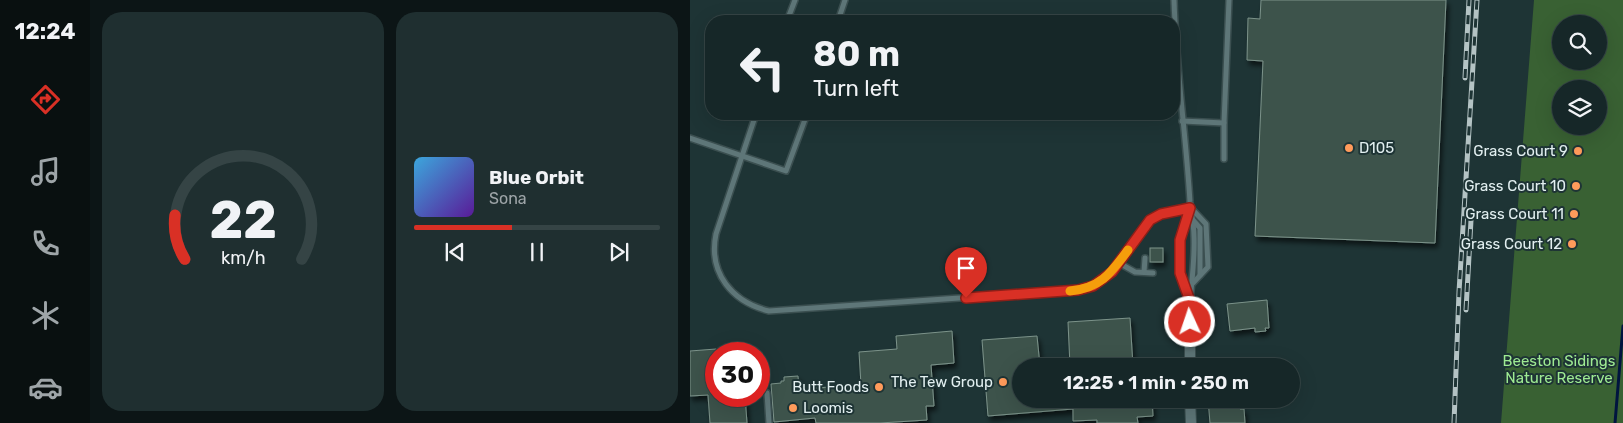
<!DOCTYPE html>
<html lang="en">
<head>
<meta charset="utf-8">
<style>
  :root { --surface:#162728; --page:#1f2f30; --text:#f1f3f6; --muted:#9ea5a8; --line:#354445; --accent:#d93025 }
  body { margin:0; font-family:Rubik,sans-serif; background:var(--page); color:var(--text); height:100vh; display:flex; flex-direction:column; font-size:19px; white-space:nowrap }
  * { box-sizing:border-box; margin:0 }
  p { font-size:16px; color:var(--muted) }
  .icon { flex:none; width:28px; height:28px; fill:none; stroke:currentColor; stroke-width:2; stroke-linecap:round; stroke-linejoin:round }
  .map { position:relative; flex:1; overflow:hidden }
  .details { display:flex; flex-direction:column; gap:12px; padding:12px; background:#0c1516; width:600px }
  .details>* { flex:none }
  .top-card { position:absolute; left:15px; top:15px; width:475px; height:105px; border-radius:20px; box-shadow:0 5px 20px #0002,0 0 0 1px var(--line); background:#162728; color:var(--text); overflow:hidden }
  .fabs { position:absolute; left:862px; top:15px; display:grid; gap:10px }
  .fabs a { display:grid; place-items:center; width:55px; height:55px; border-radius:50%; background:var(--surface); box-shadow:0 5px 20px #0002,0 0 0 1px var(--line); font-size:25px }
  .speed { position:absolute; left:15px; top:342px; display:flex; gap:10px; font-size:25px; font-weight:700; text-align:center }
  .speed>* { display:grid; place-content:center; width:65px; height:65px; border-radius:50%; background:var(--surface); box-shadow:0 5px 20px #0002,0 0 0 1px var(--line); line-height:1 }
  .speed .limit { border:8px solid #d22; background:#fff; color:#111 }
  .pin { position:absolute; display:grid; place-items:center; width:42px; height:42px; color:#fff; margin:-51px -21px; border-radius:50% 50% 50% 0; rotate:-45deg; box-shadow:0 0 5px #0007 }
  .pin .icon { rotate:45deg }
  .me { position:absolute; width:55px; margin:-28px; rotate:357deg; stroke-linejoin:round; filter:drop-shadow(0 0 4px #0008) }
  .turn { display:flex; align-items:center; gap:18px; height:105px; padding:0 25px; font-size:22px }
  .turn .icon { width:65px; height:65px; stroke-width:2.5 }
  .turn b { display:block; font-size:35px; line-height:42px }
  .details .card { flex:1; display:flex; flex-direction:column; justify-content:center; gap:8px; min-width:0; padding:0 18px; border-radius:20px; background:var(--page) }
  .details .dial { align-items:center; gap:0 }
  .dial svg { height:130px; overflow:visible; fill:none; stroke:var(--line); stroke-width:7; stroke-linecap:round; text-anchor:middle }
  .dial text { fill:var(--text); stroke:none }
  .song { display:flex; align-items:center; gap:15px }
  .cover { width:60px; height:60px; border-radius:8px; background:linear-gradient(135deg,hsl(200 70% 55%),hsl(270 70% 35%)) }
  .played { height:5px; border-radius:2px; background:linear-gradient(90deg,var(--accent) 40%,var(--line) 40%) }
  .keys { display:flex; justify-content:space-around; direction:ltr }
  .details .tiles { flex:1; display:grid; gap:12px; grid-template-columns:repeat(2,1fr) }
  .trip { position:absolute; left:322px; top:358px; width:288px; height:50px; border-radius:25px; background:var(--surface); box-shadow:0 5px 20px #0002,0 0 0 1px var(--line); font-weight:600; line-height:50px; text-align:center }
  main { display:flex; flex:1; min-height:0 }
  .menu { display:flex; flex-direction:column; width:90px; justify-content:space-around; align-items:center; background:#091010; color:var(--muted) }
  .menu .icon { width:35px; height:35px }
  .menu .current { color:var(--accent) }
  .menu b { font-size:22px; color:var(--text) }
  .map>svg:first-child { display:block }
  .green { fill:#396133; fill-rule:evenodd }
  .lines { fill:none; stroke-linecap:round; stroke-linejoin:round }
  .stream { stroke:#00143f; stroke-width:3 }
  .building { fill:#3e534b; stroke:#7c938a; filter:url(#shadow) }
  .lane-casing { stroke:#3b4f50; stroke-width:8 }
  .street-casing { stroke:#3b4f50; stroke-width:12 }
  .lane { stroke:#5e7678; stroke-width:5 }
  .street { stroke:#5e7678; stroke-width:10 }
  .rail-casing { stroke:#b4c3c4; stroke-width:5 }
  .rail { stroke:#1e3435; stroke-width:3; stroke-dasharray:9; stroke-linecap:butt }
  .route-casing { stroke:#8d1f18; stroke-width:12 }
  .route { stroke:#d93025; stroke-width:9 }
  .slow { stroke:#f59e0b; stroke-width:9 }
  .poi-dot { fill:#ff9b5b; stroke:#1e3435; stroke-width:2 }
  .labels { text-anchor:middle; stroke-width:4; stroke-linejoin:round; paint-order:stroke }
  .poi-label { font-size:15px; fill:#e2eff0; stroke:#1e3435; text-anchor:end }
  .park-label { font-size:15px; fill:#9eea92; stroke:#1e3435 }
</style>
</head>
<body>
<main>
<nav class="menu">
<b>12:24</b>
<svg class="icon current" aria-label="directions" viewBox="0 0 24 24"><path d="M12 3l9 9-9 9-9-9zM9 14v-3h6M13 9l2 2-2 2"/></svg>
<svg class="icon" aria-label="music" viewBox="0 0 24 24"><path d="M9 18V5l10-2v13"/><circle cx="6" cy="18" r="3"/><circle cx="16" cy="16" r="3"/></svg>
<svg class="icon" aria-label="phone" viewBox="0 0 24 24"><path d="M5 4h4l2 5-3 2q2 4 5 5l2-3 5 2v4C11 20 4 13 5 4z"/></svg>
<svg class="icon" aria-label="climate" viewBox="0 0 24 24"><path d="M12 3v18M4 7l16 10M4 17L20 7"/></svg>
<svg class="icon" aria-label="car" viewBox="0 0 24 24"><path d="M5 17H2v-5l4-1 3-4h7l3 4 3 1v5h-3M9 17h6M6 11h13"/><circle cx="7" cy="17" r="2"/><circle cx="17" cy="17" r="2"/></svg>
</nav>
<section class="details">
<div class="tiles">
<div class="card dial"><svg viewBox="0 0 100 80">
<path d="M14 69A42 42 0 1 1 86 69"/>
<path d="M14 69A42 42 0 0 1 8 42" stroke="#d93025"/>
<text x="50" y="56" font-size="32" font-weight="700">22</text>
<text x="50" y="72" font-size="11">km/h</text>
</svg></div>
<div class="card">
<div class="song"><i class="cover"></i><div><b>Blue Orbit</b><p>Sona</p></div></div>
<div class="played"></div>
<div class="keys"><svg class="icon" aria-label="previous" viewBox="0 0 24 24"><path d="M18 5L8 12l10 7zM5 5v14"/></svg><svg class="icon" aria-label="pause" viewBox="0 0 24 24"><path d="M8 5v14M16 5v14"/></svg><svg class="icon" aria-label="next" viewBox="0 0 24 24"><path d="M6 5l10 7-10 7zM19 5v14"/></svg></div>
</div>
</div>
</section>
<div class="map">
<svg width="933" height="423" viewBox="0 0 933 423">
  <defs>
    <filter id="shadow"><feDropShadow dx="2.5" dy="4.5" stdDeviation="2.5" flood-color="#0009"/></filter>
  </defs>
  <rect width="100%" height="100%" fill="#1e3435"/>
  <path class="green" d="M 844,0 L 933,0 L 933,423 L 811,423 ZM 871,24 L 909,24 L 909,61 L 871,61 ZM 871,89 L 909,89 L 909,126 L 871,126 Z"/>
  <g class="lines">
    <polyline class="stream" points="925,423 933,326"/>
  </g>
  <g class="building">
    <polygon points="571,0 756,0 745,243 565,236 573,61 557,60 558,18 570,19"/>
    <rect x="460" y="248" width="13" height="14"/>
    <polygon points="577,300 579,328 575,328 576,331 565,332 565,328 540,331 537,304"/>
    <polygon points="440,318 443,366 380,366 378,322"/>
    <polygon points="262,331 264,363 241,365 244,406 236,406 237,420 190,423 126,423 125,418 84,422 81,384 91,383 91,381 94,381 94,377 108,376 109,389 171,385 169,352 207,349 206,336"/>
    <polygon points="347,336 350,366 331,366 331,399 361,399 362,402 382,400 382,399 462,399 463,416 447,417 448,423 407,423 407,420 383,421 383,409 298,416 292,340"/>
    <polygon points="26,349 26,396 55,396 57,423 20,423 18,395 0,396 0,351"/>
    <polygon points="518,399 549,399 550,409 554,409 555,423 520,423"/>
  </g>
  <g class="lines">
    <defs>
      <g id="lane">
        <path d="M 484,0 C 486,68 496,135 500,202 C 501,213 504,225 504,236 C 505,258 502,279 500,301"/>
        <polyline points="97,21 105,0"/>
        <polyline points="148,21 155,0"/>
        <path d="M 66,114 L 26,234 C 18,273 42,302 79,311 L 388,290 C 420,283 432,258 450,233 C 455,227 459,220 466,216 C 476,211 490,210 500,208"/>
        <polyline points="492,121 534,123"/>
        <polyline points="0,138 96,171 117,114"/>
        <polyline points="534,159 534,123 539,0"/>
        <polyline points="501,208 516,224 518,267 503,283"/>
        <polyline points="502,219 510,228 510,275"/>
        <polyline points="429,263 445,272 463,273"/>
        <polyline points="454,272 455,258"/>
        <path d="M 499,299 C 497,291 492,282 490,273 C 486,251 493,231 500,211"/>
        <polyline points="77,393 79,423"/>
      </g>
      <g id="street">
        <polyline points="500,366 500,301"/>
        <polyline points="500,399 501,423"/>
      </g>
    </defs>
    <use href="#lane" class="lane-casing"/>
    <use href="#street" class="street-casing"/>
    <use href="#lane" class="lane"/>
    <use href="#street" class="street"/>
    <defs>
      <g id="rail">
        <polyline points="775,78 779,0"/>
        <polyline points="776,310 781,220"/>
        <polyline points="764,423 769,292 787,0"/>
      </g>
    </defs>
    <use href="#rail" class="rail-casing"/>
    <use href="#rail" class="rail"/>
  </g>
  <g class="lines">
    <defs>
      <polyline id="route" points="276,298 388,290 403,286 422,272 460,220 471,214 500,208 490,240 490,273 500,301 500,322"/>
    </defs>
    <use href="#route" class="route-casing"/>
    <use href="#route" class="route"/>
    <path class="slow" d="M 380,291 C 411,288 421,273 438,250"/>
  </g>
  <g class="poi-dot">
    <circle cx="659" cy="148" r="5"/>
    <circle cx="888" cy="151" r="5"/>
    <circle cx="886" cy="186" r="5"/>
    <circle cx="884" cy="214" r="5"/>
    <circle cx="882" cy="244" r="5"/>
    <circle cx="313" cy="382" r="5"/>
    <circle cx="189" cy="387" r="5"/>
    <circle cx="103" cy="408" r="5"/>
  </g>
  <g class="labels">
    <g class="poi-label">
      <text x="669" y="153" text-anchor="start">D105</text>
      <text x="878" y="156">Grass Court 9</text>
      <text x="876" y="191">Grass Court 10</text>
      <text x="874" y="219">Grass Court 11</text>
      <text x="872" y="249">Grass Court 12</text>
      <text x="303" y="387">The Tew Group</text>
      <text x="179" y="392">Butt Foods</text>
      <text x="113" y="413" text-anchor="start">Loomis</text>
    </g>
    <g class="park-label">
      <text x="869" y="366">Beeston Sidings<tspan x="869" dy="17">Nature Reserve</tspan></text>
    </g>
  </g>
</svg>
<div class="fabs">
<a><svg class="icon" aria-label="search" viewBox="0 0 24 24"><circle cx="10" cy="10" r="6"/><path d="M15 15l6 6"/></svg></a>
<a><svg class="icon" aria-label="layers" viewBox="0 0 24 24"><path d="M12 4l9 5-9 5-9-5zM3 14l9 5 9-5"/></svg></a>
</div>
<div class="speed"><div class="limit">30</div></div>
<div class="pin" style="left:276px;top:298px;background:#d93025"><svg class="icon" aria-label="arrive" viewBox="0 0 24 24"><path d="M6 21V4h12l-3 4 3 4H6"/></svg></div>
<svg class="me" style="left:500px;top:322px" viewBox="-20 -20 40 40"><circle r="17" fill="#d93025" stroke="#fff" stroke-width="3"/><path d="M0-11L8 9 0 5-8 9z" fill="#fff"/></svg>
<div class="trip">12:25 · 1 min · 250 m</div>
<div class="top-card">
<div class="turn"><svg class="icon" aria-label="left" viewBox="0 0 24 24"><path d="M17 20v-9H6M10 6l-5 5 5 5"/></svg><div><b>80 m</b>Turn left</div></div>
</div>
</div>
</main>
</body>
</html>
